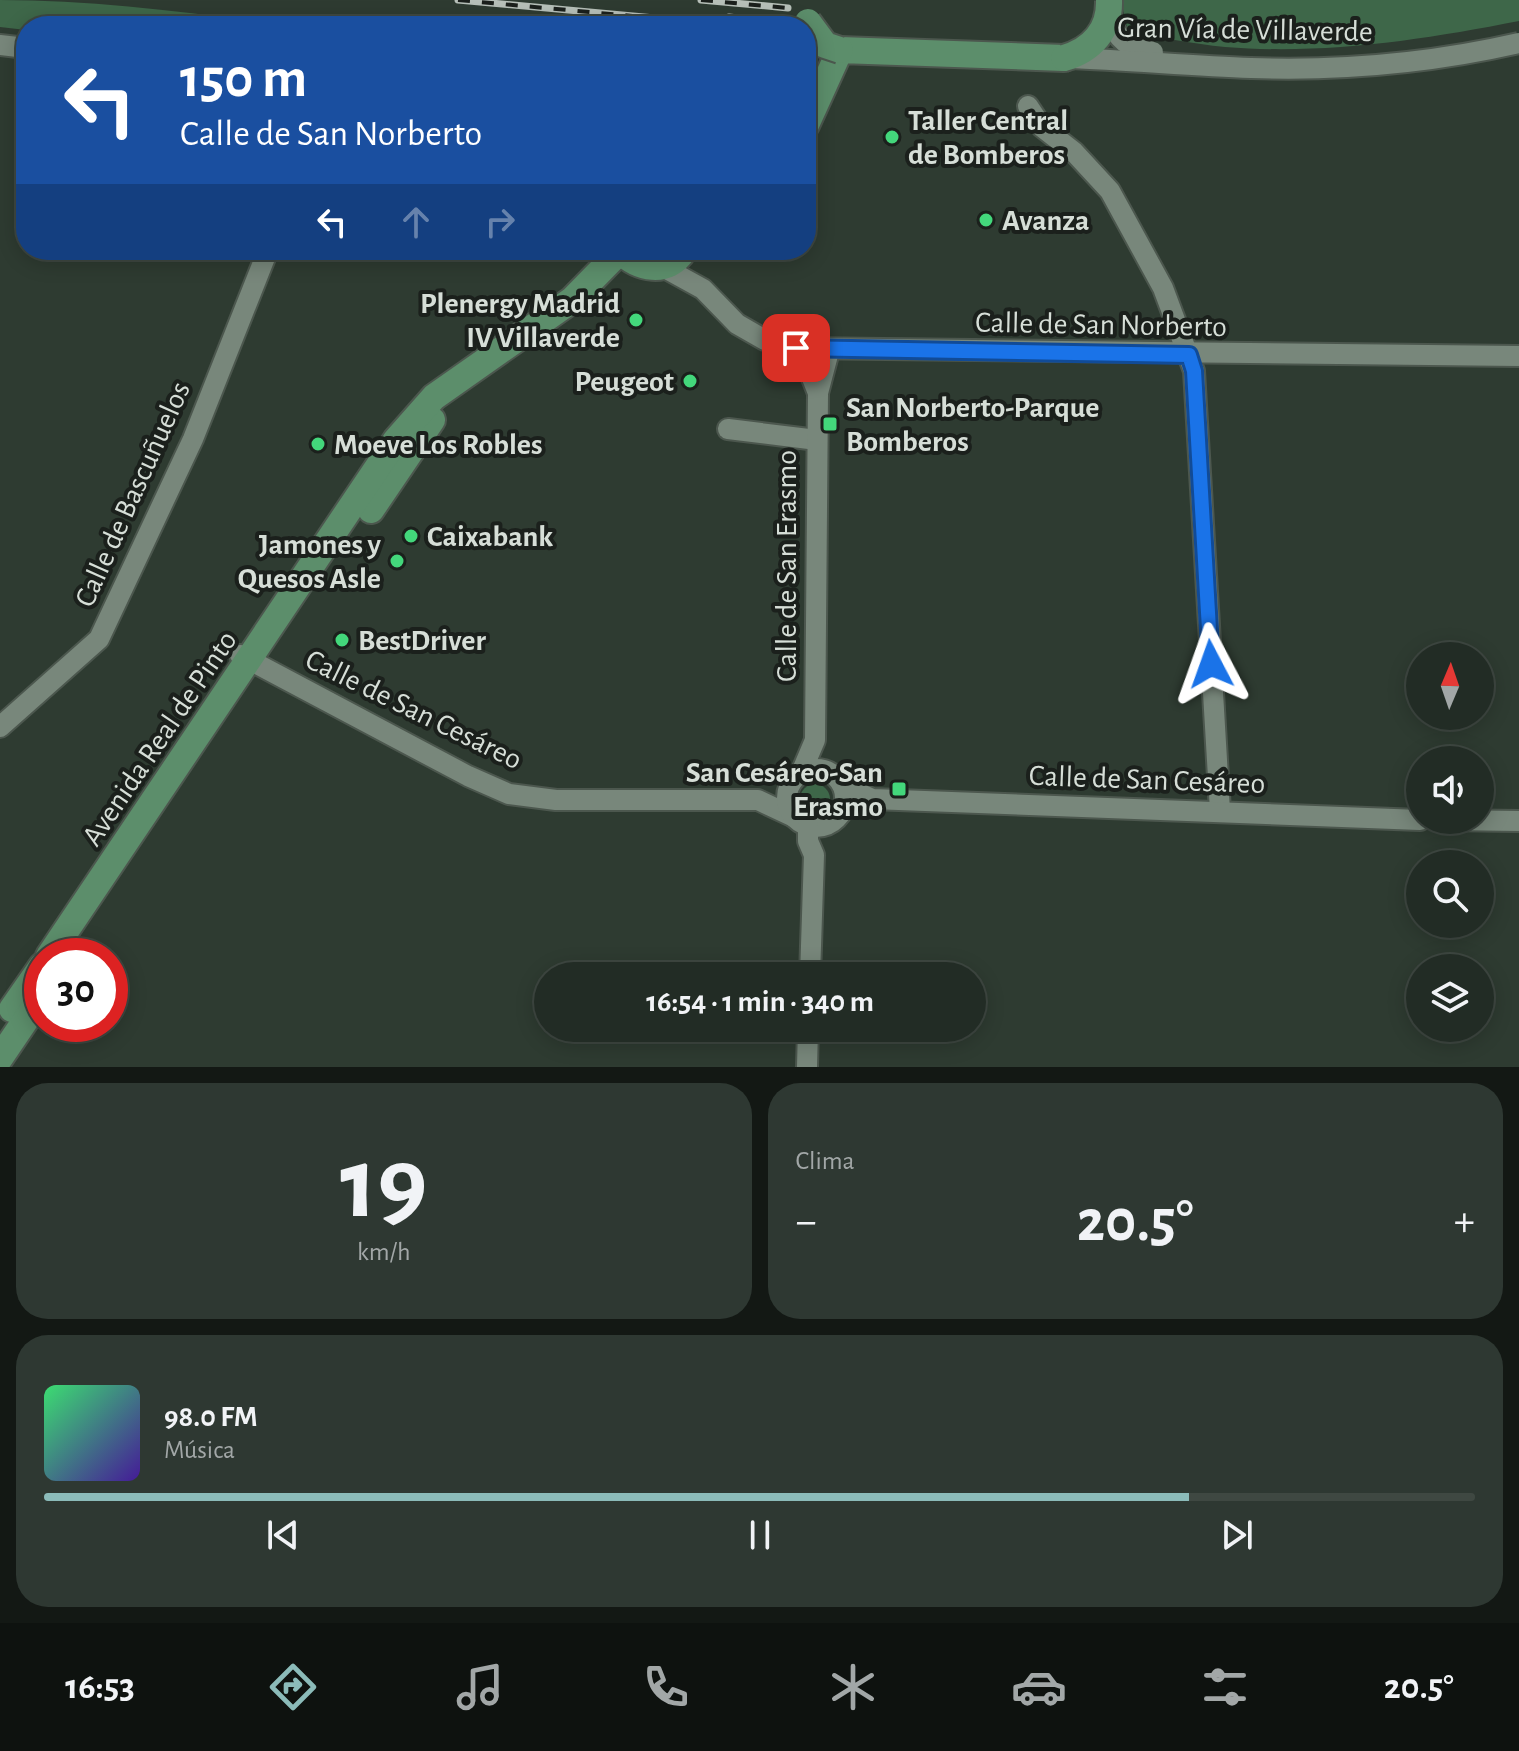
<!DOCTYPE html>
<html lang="es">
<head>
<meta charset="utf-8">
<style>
  :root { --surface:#222c25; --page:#2e3832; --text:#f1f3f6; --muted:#a2a7a7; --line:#3f4842; --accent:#8bbbb9 }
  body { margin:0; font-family:"Alegreya Sans",sans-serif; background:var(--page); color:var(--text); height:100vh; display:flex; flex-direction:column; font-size:30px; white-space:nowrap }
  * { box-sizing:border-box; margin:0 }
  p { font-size:26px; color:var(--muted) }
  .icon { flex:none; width:44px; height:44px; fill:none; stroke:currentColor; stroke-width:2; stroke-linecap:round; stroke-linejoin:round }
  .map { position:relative; height:1067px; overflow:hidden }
  .details { display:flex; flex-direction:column; gap:16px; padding:16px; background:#131814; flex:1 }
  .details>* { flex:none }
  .banner { position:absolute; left:16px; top:16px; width:800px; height:244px; border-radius:32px; box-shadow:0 4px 20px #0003,0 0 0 2px var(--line); background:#1a4fa0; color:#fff; overflow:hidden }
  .needle { width:52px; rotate:2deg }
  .buttons { position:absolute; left:1406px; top:642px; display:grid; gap:16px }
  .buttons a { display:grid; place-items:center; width:88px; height:88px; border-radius:50%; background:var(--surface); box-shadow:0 4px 20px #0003,0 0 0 2px var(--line); font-size:40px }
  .speed { position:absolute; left:24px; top:938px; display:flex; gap:16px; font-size:40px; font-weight:700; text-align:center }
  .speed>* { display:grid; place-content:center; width:104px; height:104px; border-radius:50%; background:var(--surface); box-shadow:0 4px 20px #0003,0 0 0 2px var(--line); line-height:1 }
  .speed .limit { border:12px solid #d22; background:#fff; color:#111 }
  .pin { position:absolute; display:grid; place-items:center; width:68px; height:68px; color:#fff; margin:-34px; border-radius:16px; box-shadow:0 4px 12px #0006 }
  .me { position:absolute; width:88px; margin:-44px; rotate:356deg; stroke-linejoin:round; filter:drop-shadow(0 0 6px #0008) }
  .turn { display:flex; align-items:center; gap:28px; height:168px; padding:0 32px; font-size:36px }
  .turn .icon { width:104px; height:104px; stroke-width:2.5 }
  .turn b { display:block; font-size:56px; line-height:68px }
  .lanes { display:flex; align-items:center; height:76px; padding:0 32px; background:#0003; justify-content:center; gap:40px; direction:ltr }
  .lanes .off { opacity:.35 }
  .big { font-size:60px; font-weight:700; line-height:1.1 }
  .details .tile { flex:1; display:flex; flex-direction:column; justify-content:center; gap:12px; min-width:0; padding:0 28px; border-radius:32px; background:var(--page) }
  .details .dial { align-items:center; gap:0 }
  .dial b { font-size:104px; line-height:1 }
  .song { display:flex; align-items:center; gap:24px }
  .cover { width:96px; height:96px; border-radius:12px; background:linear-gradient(135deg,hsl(140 70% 55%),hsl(260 70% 35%)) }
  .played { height:8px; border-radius:4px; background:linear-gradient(90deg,var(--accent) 80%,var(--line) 80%) }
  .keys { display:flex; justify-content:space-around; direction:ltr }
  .heat { display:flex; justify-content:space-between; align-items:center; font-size:44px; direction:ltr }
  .details .tiles { flex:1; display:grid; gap:16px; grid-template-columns:1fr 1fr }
  .tile:last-child { grid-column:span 2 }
  .trip { position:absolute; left:534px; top:962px; width:452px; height:80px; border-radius:40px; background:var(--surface); box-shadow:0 4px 20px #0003,0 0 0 2px var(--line); font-weight:700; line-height:80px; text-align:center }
  .tab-bar { display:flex; height:128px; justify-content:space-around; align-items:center; background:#0e120f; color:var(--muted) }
  .tab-bar .icon { width:56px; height:56px }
  .tab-bar .active { color:var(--accent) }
  .tab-bar b { font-size:36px; color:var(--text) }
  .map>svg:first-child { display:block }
  .green { fill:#3e6749 }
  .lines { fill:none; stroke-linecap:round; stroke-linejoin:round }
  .minor-casing { stroke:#4c574e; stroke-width:24 }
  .major-casing { stroke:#4c574e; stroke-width:30 }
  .minor { stroke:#78877b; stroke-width:20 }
  .major { stroke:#5c8e6b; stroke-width:26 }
  .rail-casing { stroke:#b7c0b9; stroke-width:7 }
  .rail { stroke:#1b201c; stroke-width:4; stroke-dasharray:12; stroke-linecap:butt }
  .minor-bridge-casing { stroke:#4c574e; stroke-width:24; stroke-linecap:butt }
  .major-bridge-casing { stroke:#4c574e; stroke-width:30; stroke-linecap:butt }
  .minor-bridge { stroke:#78877b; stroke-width:20 }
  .major-bridge { stroke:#5c8e6b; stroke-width:26 }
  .route-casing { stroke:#114b97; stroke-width:20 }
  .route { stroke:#1a73e8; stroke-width:14 }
  .poi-dot { fill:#43d77b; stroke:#1b201c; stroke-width:3 }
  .labels { text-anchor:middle; stroke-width:8; stroke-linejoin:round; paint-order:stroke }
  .street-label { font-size:30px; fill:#d6ded7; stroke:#1b201c }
  .poi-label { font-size:30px; font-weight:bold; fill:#d6ded7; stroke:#1b201c; text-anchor:start }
</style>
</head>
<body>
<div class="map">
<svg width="1519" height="1067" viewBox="0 0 1519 1067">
  <rect width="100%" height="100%" fill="#2e3b31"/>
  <g class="green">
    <path d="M 0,0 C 97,0 194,13 290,26 L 26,26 L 26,30 L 0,27 Z"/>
    <path d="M 1121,0 L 1519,0 L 1519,21 C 1422,40 1324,55 1225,47 C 1193,44 1160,37 1128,32 Z"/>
    <circle cx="815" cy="799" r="15"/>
  </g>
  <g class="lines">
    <defs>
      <g id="minor">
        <polyline points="0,45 26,48"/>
        <polyline points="1028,106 1042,127 1074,152 1110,191 1163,288 1194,371 1220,811"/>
        <polyline points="663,267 703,289 737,324 765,340 796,348 1519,356"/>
        <polyline points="782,349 808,368 818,393"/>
        <polyline points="728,429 817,440"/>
        <polyline points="240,655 468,776 509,794 556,800 758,800 794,817"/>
        <polyline points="0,727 99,639 193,439 268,250"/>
        <circle cx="816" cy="798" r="29"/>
        <polyline points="801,773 815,740 818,393 829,351"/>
        <polyline points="843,786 872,799 1420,820"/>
        <polyline points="1445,820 1519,821"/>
        <polyline points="808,826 808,841 814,855 810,976"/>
        <polyline points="807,1067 808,1028"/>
      </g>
      <g id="major">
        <polyline points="806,125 840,50 1064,58"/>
        <path d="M 619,250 C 638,269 668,276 684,250"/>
        <polyline points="371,510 432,420"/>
        <polyline points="49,956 396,440 434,397 572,300 620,251"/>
        <polyline points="12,1009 42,966"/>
        <polyline points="0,1058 42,996"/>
      </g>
    </defs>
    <use href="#minor" class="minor-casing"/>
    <use href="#major" class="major-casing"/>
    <use href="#minor" class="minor"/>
    <use href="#major" class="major"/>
    <defs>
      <g id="rail">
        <polyline points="458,0 742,26"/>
        <polyline points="701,0 788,8"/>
        <polyline points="729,17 786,23"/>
      </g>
    </defs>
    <use href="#rail" class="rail-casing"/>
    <use href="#rail" class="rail"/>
    <defs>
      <g id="minor-bridge">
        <path d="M 1109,17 C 1117,40 1128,49 1153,52"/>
        <path d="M 1068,58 C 1129,60 1190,66 1251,68 C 1341,71 1432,63 1519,43"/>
      </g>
      <g id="major-bridge">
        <polyline points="808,22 825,45 840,50"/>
        <path d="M 1064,58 C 1092,50 1110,30 1109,0"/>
      </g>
    </defs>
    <use href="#minor-bridge" class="minor-bridge-casing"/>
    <use href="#major-bridge" class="major-bridge-casing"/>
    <use href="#minor-bridge" class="minor-bridge"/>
    <use href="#major-bridge" class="major-bridge"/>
  </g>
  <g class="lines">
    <defs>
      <polyline id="route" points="796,348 1189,355 1194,371 1211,664"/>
    </defs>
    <use href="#route" class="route-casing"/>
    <use href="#route" class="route"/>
  </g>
  <g class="poi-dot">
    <circle cx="892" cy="137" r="8"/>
    <circle cx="986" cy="220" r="8"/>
    <circle cx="636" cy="320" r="8"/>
    <circle cx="690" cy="381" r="8"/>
    <rect x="822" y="416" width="16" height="16" rx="4"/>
    <circle cx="318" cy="444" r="8"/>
    <circle cx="411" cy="536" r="8"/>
    <circle cx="397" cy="561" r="8"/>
    <circle cx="342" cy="640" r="8"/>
    <rect x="891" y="781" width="16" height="16" rx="4"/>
  </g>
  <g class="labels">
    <g class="street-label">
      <text transform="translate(1245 29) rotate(1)" y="10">Gran Vía de Villaverde</text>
      <text transform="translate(1101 324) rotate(1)" y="10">Calle de San Norberto</text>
      <text transform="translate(132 494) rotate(-66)" y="10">Calle de Bascuñuelos</text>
      <text transform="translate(786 566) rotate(-90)" y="10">Calle de San Erasmo</text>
      <text transform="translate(414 709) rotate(26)" y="10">Calle de San Cesáreo</text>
      <text transform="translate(159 738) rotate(-56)" y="10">Avenida Real de Pinto</text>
      <text transform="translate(1147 779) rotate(2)" y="10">Calle de San Cesáreo</text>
    </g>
    <g class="poi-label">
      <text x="908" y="130">Taller Central<tspan x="908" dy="34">de Bomberos</tspan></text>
      <text x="1002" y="230">Avanza</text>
      <text x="620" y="313" text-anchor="end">Plenergy Madrid<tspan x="620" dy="34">IV Villaverde</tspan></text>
      <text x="674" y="391" text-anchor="end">Peugeot</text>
      <text x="846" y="417">San Norberto-Parque<tspan x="846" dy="34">Bomberos</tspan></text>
      <text x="334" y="454">Moeve Los Robles</text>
      <text x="427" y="546">Caixabank</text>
      <text x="381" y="554" text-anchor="end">Jamones y<tspan x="381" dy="34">Quesos Asle</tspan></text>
      <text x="358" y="650">BestDriver</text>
      <text x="883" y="782" text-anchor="end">San Cesáreo-San<tspan x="883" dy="34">Erasmo</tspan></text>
    </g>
  </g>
</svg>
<div class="buttons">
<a><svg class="needle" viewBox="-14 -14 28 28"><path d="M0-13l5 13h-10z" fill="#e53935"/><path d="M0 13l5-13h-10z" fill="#a2a7a7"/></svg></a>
<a><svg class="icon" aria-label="sound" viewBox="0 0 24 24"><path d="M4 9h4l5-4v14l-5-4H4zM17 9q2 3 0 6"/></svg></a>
<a><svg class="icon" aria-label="search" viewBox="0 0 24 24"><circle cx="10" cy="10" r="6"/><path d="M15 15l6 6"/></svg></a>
<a><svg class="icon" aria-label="layers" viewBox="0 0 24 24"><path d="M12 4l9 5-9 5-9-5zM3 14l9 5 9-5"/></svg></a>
</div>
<div class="speed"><div class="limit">30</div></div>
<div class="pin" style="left:796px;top:348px;background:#d93025"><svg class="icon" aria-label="arrive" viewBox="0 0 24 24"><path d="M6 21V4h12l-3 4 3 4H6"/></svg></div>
<svg class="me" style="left:1211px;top:664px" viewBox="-20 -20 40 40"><path d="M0-17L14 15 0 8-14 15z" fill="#1a73e8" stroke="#fff" stroke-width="4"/></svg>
<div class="trip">16:54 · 1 min · 340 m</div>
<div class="banner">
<div class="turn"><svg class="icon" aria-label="left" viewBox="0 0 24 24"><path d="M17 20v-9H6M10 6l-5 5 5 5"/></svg><div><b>150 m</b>Calle de San Norberto</div></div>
<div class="lanes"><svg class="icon" aria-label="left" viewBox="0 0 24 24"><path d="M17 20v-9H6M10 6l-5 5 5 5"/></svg><svg class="icon off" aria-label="ahead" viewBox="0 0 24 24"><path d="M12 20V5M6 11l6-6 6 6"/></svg><svg class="icon off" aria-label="right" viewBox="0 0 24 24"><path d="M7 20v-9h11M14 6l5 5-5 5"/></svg></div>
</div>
</div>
<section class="details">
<div class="tiles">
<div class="tile dial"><b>19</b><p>km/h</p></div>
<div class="tile"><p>Clima</p>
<div class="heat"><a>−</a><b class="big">20.5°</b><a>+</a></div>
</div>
<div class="tile">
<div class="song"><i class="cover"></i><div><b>98.0 FM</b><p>Música</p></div></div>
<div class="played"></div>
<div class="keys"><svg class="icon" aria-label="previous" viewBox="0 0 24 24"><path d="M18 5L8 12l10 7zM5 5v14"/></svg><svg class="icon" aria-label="pause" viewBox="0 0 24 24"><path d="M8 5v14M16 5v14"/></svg><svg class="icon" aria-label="next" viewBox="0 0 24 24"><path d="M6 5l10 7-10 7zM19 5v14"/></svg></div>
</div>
</div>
</section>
<nav class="tab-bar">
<b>16:53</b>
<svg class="icon active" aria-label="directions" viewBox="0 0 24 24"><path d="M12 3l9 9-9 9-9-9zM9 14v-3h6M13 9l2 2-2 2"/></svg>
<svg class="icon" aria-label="music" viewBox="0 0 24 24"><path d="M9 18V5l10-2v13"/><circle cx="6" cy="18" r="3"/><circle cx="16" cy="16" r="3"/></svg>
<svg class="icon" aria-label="phone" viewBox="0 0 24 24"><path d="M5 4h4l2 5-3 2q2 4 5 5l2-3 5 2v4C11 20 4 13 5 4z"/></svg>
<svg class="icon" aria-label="climate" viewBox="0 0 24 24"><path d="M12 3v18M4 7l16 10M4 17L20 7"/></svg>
<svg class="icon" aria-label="car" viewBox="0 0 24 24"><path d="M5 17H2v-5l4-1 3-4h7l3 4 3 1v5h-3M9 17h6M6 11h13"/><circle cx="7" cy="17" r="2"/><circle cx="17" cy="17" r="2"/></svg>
<svg class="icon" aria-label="filters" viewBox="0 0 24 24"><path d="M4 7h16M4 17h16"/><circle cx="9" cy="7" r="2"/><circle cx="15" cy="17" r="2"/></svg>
<b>20.5°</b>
</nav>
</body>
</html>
